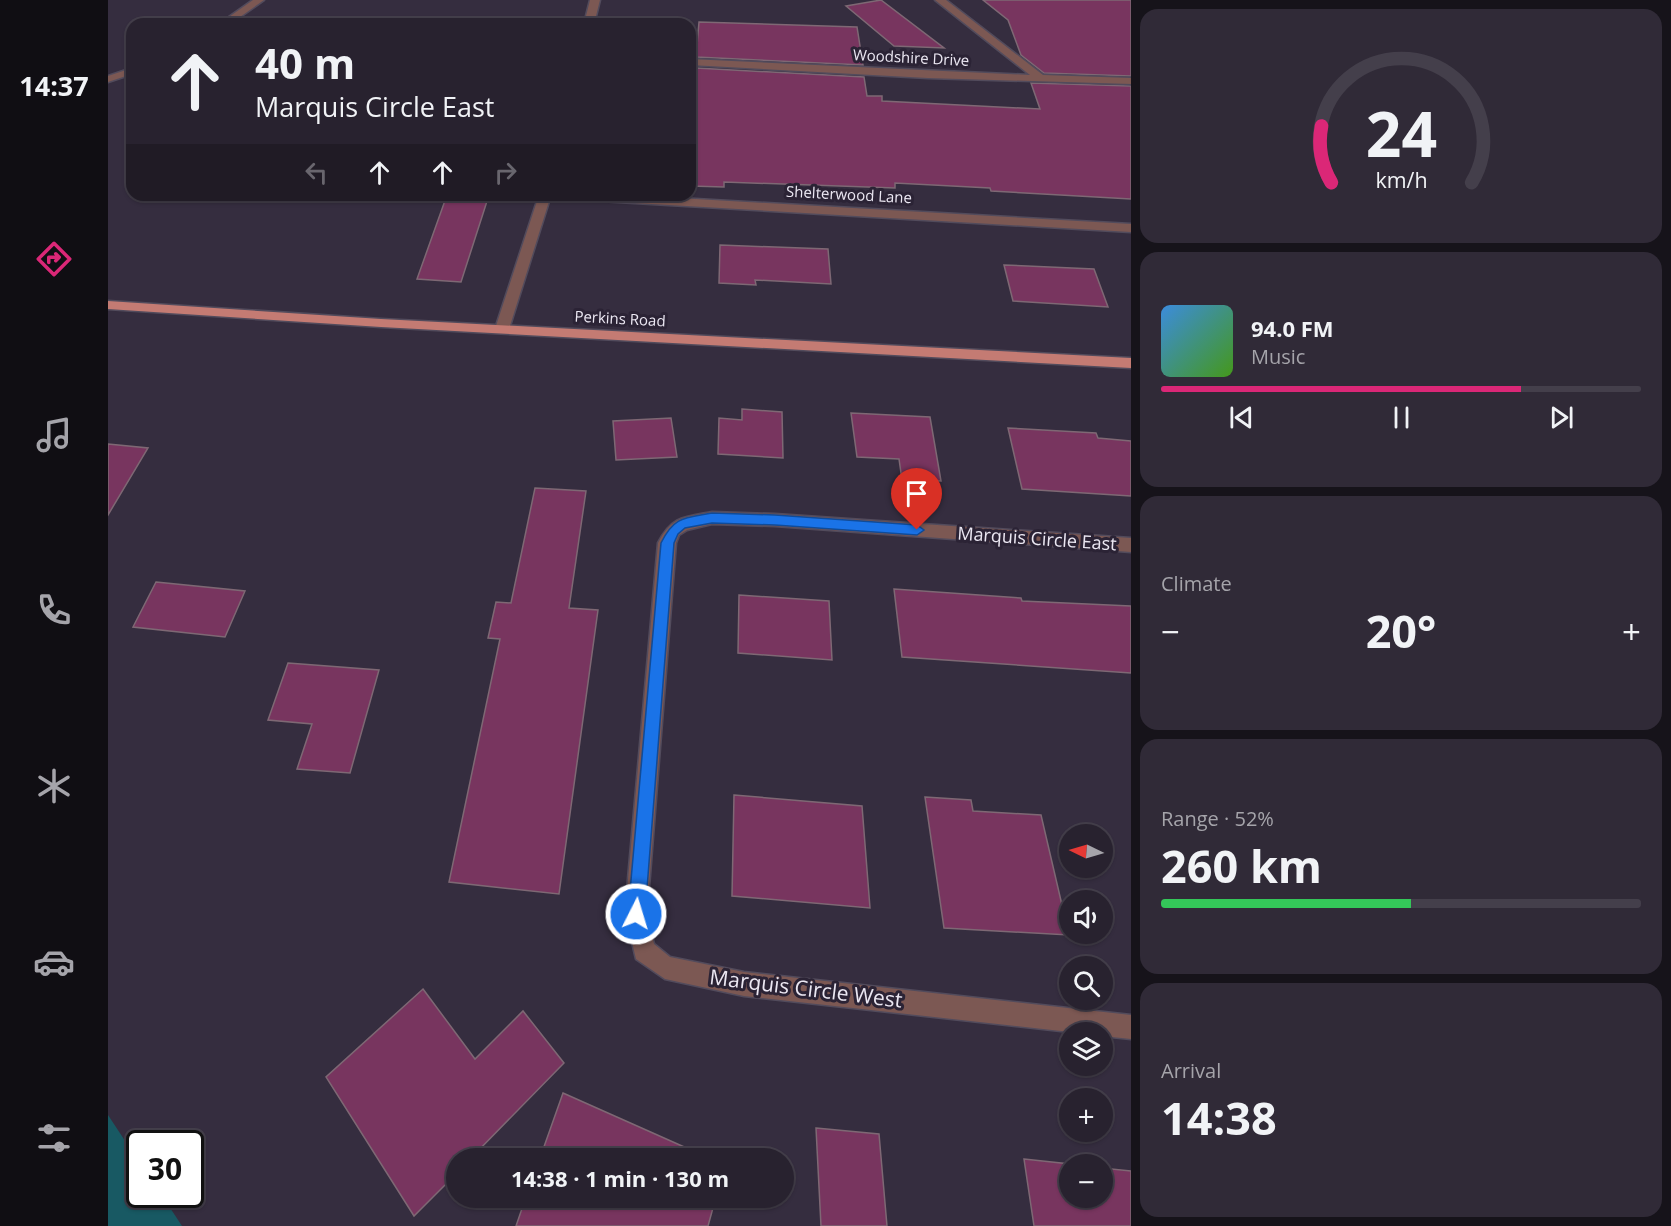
<!DOCTYPE html>
<html lang="en">
<head>
<meta charset="utf-8">
<style>
  :root { --surface:#28222f; --page:#302a37; --text:#f1f3f6; --muted:#a5a4aa; --line:#443f4b; --accent:#db2777 }
  body { margin:0; font-family:"Open Sans",sans-serif; background:var(--page); color:var(--text); height:100vh; display:flex; flex-direction:column; font-size:22px; white-space:nowrap }
  * { box-sizing:border-box; margin:0 }
  p { font-size:20px; color:var(--muted) }
  .icon { flex:none; width:33px; height:33px; fill:none; stroke:currentColor; stroke-width:2; stroke-linecap:round; stroke-linejoin:round }
  .map { position:relative; flex:1; overflow:hidden }
  .sheet { display:flex; flex-direction:column; gap:9px; padding:9px; background:#16131a; width:540px }
  .sheet>* { flex:none }
  .hud { position:absolute; left:18px; top:18px; width:570px; height:183px; border-radius:18px; box-shadow:0 2px 4px #0004,0 0 0 2px var(--line); background:#28222f; color:var(--text); overflow:hidden }
  .needle { width:39px; rotate:275deg }
  .tools { position:absolute; left:951px; top:824px; display:grid; gap:12px }
  .tools a { display:grid; place-items:center; width:54px; height:54px; border-radius:50%; background:var(--surface); box-shadow:0 2px 4px #0004,0 0 0 2px var(--line); font-size:30px }
  .speed { position:absolute; left:18px; top:1130px; display:flex; gap:12px; font-size:30px; font-weight:700; text-align:center }
  .speed>* { display:grid; place-content:center; width:78px; height:78px; border-radius:50%; background:var(--surface); box-shadow:0 2px 4px #0004,0 0 0 2px var(--line); line-height:1 }
  .speed .limit { border:3px solid #111; border-radius:9px; background:#fff; color:#111 }
  .pin { position:absolute; display:grid; place-items:center; width:51px; height:51px; color:#fff; margin:-62px -26px; border-radius:50% 50% 50% 0; rotate:-45deg; box-shadow:0 0 6px #0007 }
  .pin .icon { rotate:45deg }
  .me { position:absolute; width:66px; margin:-33px; rotate:5deg; stroke-linejoin:round; filter:drop-shadow(0 0 4px #0008) }
  .turn { display:flex; align-items:center; gap:21px; height:126px; padding:0 30px; font-size:27px }
  .turn .icon { width:78px; height:78px; stroke-width:2.5 }
  .turn b { display:block; font-size:42px; line-height:51px }
  .lanes { display:flex; align-items:center; height:57px; padding:0 30px; background:#0003; justify-content:center; gap:30px; direction:ltr }
  .lanes .off { opacity:.35 }
  .big { font-size:45px; font-weight:700; line-height:1.1 }
  .sheet .widget { flex:1; display:flex; flex-direction:column; justify-content:center; gap:9px; min-width:0; padding:0 21px; border-radius:18px; background:var(--page) }
  .sheet .dial { align-items:center; gap:0 }
  .dial svg { height:156px; overflow:visible; fill:none; stroke:var(--line); stroke-width:7; stroke-linecap:round; text-anchor:middle }
  .dial text { fill:var(--text); stroke:none }
  .song { display:flex; align-items:center; gap:18px }
  .cover { width:72px; height:72px; border-radius:9px; background:linear-gradient(135deg,hsl(210 70% 55%),hsl(100 70% 35%)) }
  .played { height:6px; border-radius:3px; background:linear-gradient(90deg,var(--accent) 75%,var(--line) 75%) }
  .keys { display:flex; justify-content:space-around; direction:ltr }
  .heat { display:flex; justify-content:space-between; align-items:center; font-size:33px; direction:ltr }
  .charge { height:9px; border-radius:4px; background:linear-gradient(90deg,#34c759 52%,var(--line) 0) }
  .trip { position:absolute; left:338px; top:1148px; width:348px; height:60px; border-radius:30px; background:var(--surface); box-shadow:0 2px 4px #0004,0 0 0 2px var(--line); font-weight:700; line-height:60px; text-align:center }
  main { display:flex; flex:1; min-height:0 }
  .menu { display:flex; flex-direction:column; width:108px; justify-content:space-around; align-items:center; background:#100e13; color:var(--muted) }
  .menu .icon { width:42px; height:42px }
  .menu .selected { color:var(--accent) }
  .menu b { font-size:27px; color:var(--text) }
  .map>svg:first-child { display:block }
  .water { fill:#185963 }
  .building { fill:#78355f; stroke:#7e6874; stroke-width:1.5 }
  .lines { fill:none; stroke-linecap:round; stroke-linejoin:round }
  .minor-casing { stroke:#524b5c; stroke-width:3 }
  .major-casing { stroke:#524b5c; stroke-width:3 }
  .minor { fill:#7c5853; fill-rule:evenodd }
  .major { fill:#c47b73; fill-rule:evenodd }
  .route { fill:#1a73e8; stroke:#114b97; stroke-width:1.5 }
  .labels { text-anchor:middle; stroke-width:6; stroke-linejoin:round; paint-order:stroke }
  .far-street-label { font-size:15px; fill:#ebe7f2; stroke:#2b2335 }
  .street-label { font-size:18px; fill:#ebe7f2; stroke:#2b2335 }
  .near-street-label { font-size:21px; fill:#ebe7f2; stroke:#2b2335 }
</style>
</head>
<body>
<main>
<nav class="menu">
<b>14:37</b>
<svg class="icon selected" aria-label="directions" viewBox="0 0 24 24"><path d="M12 3l9 9-9 9-9-9zM9 14v-3h6M13 9l2 2-2 2"/></svg>
<svg class="icon" aria-label="music" viewBox="0 0 24 24"><path d="M9 18V5l10-2v13"/><circle cx="6" cy="18" r="3"/><circle cx="16" cy="16" r="3"/></svg>
<svg class="icon" aria-label="phone" viewBox="0 0 24 24"><path d="M5 4h4l2 5-3 2q2 4 5 5l2-3 5 2v4C11 20 4 13 5 4z"/></svg>
<svg class="icon" aria-label="climate" viewBox="0 0 24 24"><path d="M12 3v18M4 7l16 10M4 17L20 7"/></svg>
<svg class="icon" aria-label="car" viewBox="0 0 24 24"><path d="M5 17H2v-5l4-1 3-4h7l3 4 3 1v5h-3M9 17h6M6 11h13"/><circle cx="7" cy="17" r="2"/><circle cx="17" cy="17" r="2"/></svg>
<svg class="icon" aria-label="filters" viewBox="0 0 24 24"><path d="M4 7h16M4 17h16"/><circle cx="9" cy="7" r="2"/><circle cx="15" cy="17" r="2"/></svg>
</nav>
<div class="map">
<svg width="1023" height="1226" viewBox="0 0 1023 1226">
  <rect width="100%" height="100%" fill="#352d3f"/>
  <polygon class="water" points="0,1115 31,1162 32,1194 53,1194 74,1226 0,1226"/>
  <g class="building">
    <polygon points="773,0 836,48 786,46 738,6"/>
    <polygon points="875,0 1023,0 1023,76 936,73 913,55 900,20"/>
    <polygon points="591,22 749,27 755,65 588,57"/>
    <polygon points="588,68 756,77 759,96 774,96 774,101 932,109 923,83 1023,86 1023,199 883,191 882,188 787,183 787,188 616,182 616,187 582,186 582,88 586,88"/>
    <polygon points="339,195 381,195 353,282 309,279"/>
    <polygon points="612,245 720,249 723,284 647,280 648,285 611,283"/>
    <polygon points="896,265 986,269 1000,307 905,301"/>
    <polygon points="634,409 674,412 675,458 610,454 611,418 634,420"/>
    <polygon points="743,413 822,417 833,481 794,480 791,459 749,457"/>
    <polygon points="563,418 569,457 508,460 505,421"/>
    <polygon points="900,428 988,433 990,438 1023,441 1023,496 914,489"/>
    <polygon points="0,444 40,448 0,515"/>
    <polygon points="427,488 478,491 461,608 490,610 451,894 341,882 392,639 380,638 388,602 403,603"/>
    <polygon points="48,582 137,591 117,637 25,627"/>
    <polygon points="786,589 913,598 914,601 1023,606 1023,673 794,657"/>
    <polygon points="631,595 721,601 724,660 630,653"/>
    <polygon points="180,663 271,670 242,773 189,769 204,724 160,720"/>
    <polygon points="626,795 754,806 762,908 624,896"/>
    <polygon points="817,797 863,800 865,811 933,815 961,935 836,928"/>
    <polygon points="315,989 367,1059 415,1011 456,1063 363,1158 348,1158 348,1174 306,1216 218,1077"/>
    <polygon points="455,1093 601,1158 432,1158"/>
    <polygon points="708,1128 771,1134 779,1226 713,1226"/>
    <polygon points="916,1159 962,1164 962,1197 994,1197 994,1168 1023,1171 1023,1226 926,1226"/>
    <polygon points="418,1197 608,1197 600,1226 408,1226"/>
  </g>
  <g class="lines">
    <defs>
      <g id="minor">
        <polygon points="145,0 156,0 122,24 111,24"/>
        <polygon points="482,0 492,0 486,24 476,24"/>
        <polygon points="827,0 838,0 935,75 1023,78 1023,84 820,78 582,65 582,59 922,75"/>
        <polygon points="24,68 24,74 0,82 0,76"/>
        <polygon points="431,195 443,195 401,329 399,332 389,332 387,329"/>
        <polygon points="451,195 519,195 1023,224 1023,232 457,199"/>
        <path d="M 604,512 L 667,514 L 1023,538 L 1023,552 L 667,526 L 604,524 L 579,530 L 571,535 L 568,543 L 539,913 L 546,944 L 562,957 L 636,972 L 1023,1015 L 1023,1039 L 994,1036 L 994,1032 L 962,1032 L 636,996 L 557,979 L 528,959 L 517,913 L 550,543 C 564,516 576,517 604,512 Z"/>
      </g>
      <polygon id="major" points="0,301 273,319 1023,358 1023,368 273,327 0,309"/>
    </defs>
    <use href="#minor" class="minor-casing"/>
    <use href="#major" class="major-casing"/>
    <use href="#minor" class="minor"/>
    <use href="#major" class="major"/>
  </g>
  <path class="route" d="M 604,513 L 667,515 L 809,525 L 816,530 L 809,535 L 667,525 L 604,523 L 577,528 L 570,534 L 566,543 L 537,914 L 534,919 L 528,922 L 522,919 L 520,914 L 553,543 C 566,516 577,518 604,513 Z"/>
  <g class="labels">
    <g class="far-street-label">
      <text transform="translate(803 58) rotate(3)" y="5">Woodshire Drive</text>
      <text transform="translate(741 195) rotate(3)" y="5">Shelterwood Lane</text>
      <text transform="translate(512 319) rotate(3)" y="5">Perkins Road</text>
    </g>
    <g class="street-label">
      <text transform="translate(929 539) rotate(4)" y="6">Marquis Circle East</text>
    </g>
    <g class="near-street-label">
      <text transform="translate(698 989) rotate(7)" y="7">Marquis Circle West</text>
    </g>
  </g>
</svg>
<div class="tools">
<a><svg class="needle" viewBox="-14 -14 28 28"><path d="M0-13l5 13h-10z" fill="#e53935"/><path d="M0 13l5-13h-10z" fill="#a5a4aa"/></svg></a>
<a><svg class="icon" aria-label="sound" viewBox="0 0 24 24"><path d="M4 9h4l5-4v14l-5-4H4zM17 9q2 3 0 6"/></svg></a>
<a><svg class="icon" aria-label="search" viewBox="0 0 24 24"><circle cx="10" cy="10" r="6"/><path d="M15 15l6 6"/></svg></a>
<a><svg class="icon" aria-label="layers" viewBox="0 0 24 24"><path d="M12 4l9 5-9 5-9-5zM3 14l9 5 9-5"/></svg></a>
<a>+</a>
<a>−</a>
</div>
<div class="speed"><div class="limit">30</div></div>
<div class="pin" style="left:809px;top:530px;background:#d93025"><svg class="icon" aria-label="arrive" viewBox="0 0 24 24"><path d="M6 21V4h12l-3 4 3 4H6"/></svg></div>
<svg class="me" style="left:528px;top:914px" viewBox="-20 -20 40 40"><circle r="17" fill="#1a73e8" stroke="#fff" stroke-width="3"/><path d="M0-11L8 9 0 5-8 9z" fill="#fff"/></svg>
<div class="trip">14:38 · 1 min · 130 m</div>
<div class="hud">
<div class="turn"><svg class="icon" aria-label="ahead" viewBox="0 0 24 24"><path d="M12 20V5M6 11l6-6 6 6"/></svg><div><b>40 m</b>Marquis Circle East</div></div>
<div class="lanes"><svg class="icon off" aria-label="left" viewBox="0 0 24 24"><path d="M17 20v-9H6M10 6l-5 5 5 5"/></svg><svg class="icon" aria-label="ahead" viewBox="0 0 24 24"><path d="M12 20V5M6 11l6-6 6 6"/></svg><svg class="icon" aria-label="ahead" viewBox="0 0 24 24"><path d="M12 20V5M6 11l6-6 6 6"/></svg><svg class="icon off" aria-label="right" viewBox="0 0 24 24"><path d="M7 20v-9h11M14 6l5 5-5 5"/></svg></div>
</div>
</div>
<section class="sheet">
<div class="widget dial"><svg viewBox="0 0 100 80">
<path d="M14 69A42 42 0 1 1 86 69"/>
<path d="M14 69A42 42 0 0 1 9 40" stroke="#db2777"/>
<text x="50" y="56" font-size="32" font-weight="700">24</text>
<text x="50" y="72" font-size="11">km/h</text>
</svg></div>
<div class="widget">
<div class="song"><i class="cover"></i><div><b>94.0 FM</b><p>Music</p></div></div>
<div class="played"></div>
<div class="keys"><svg class="icon" aria-label="previous" viewBox="0 0 24 24"><path d="M18 5L8 12l10 7zM5 5v14"/></svg><svg class="icon" aria-label="pause" viewBox="0 0 24 24"><path d="M8 5v14M16 5v14"/></svg><svg class="icon" aria-label="next" viewBox="0 0 24 24"><path d="M6 5l10 7-10 7zM19 5v14"/></svg></div>
</div>
<div class="widget"><p>Climate</p>
<div class="heat"><a>−</a><b class="big">20°</b><a>+</a></div>
</div>
<div class="widget"><p>Range · 52%</p><b class="big">260 km</b><div class="charge"></div></div>
<div class="widget"><p>Arrival</p><b class="big">14:38</b></div>
</section>
</main>
</body>
</html>
